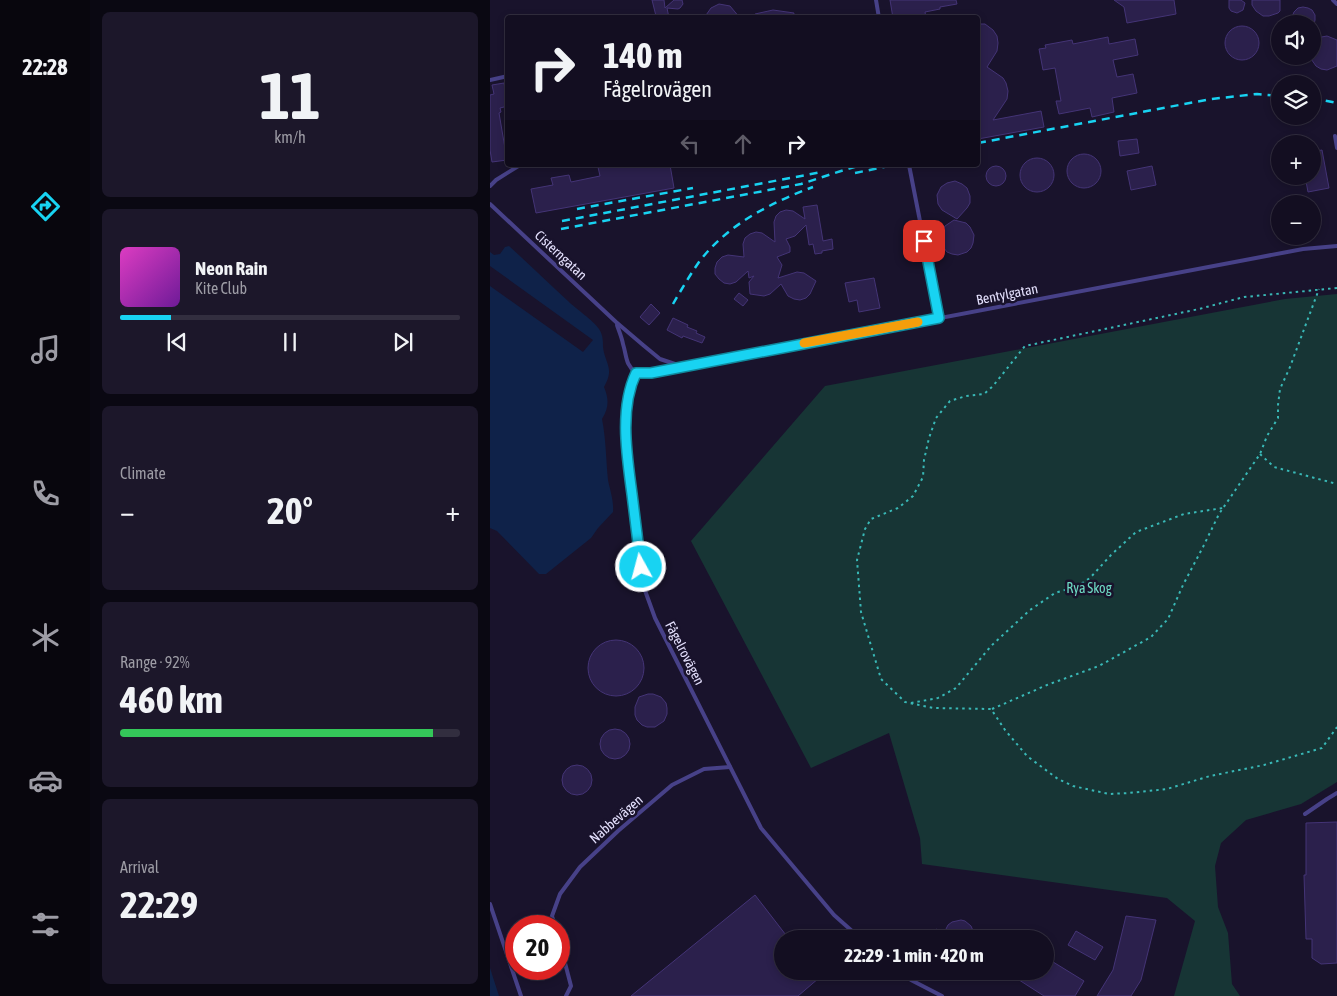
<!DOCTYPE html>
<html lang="en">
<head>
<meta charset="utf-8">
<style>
  :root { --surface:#130e21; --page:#1c172a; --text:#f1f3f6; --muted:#9d9ca5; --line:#322e3f; --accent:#18d3f2 }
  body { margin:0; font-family:"Asap Condensed",sans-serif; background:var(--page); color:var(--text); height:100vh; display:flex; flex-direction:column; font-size:19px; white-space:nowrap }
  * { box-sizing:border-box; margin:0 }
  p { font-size:16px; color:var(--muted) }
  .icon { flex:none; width:28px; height:28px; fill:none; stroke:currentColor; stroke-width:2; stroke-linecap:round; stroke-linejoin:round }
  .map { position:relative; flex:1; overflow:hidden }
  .panel { display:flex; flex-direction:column; gap:12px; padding:12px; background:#0a0812; width:400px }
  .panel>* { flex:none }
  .hud { position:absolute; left:15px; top:15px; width:475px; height:152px; border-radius:5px; box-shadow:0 2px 8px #0003,0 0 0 1px var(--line); background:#130e21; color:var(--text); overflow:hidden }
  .fabs { position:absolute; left:781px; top:15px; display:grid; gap:10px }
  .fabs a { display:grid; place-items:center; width:50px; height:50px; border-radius:50%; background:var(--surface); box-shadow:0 2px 8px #0003,0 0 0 1px var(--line); font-size:25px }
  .speed { position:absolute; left:15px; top:915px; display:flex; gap:10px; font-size:25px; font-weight:700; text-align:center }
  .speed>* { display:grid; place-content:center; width:65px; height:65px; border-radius:50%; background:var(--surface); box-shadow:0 2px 8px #0003,0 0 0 1px var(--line); line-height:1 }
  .speed .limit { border:8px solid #d22; background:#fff; color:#111 }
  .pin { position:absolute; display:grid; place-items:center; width:42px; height:42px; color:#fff; margin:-21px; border-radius:10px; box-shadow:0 2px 8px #0006 }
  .me { position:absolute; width:55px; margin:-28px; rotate:353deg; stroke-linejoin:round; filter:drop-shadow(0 0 4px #0008) }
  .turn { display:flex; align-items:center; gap:18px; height:105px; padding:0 15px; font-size:22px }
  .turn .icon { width:65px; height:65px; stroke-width:2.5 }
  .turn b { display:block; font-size:35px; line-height:42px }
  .lanes { display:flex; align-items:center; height:48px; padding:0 15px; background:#0003; justify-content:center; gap:25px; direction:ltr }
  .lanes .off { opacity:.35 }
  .big { font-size:38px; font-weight:700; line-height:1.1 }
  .panel .tile { flex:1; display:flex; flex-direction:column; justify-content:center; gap:8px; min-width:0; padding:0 18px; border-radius:8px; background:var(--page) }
  .panel .dial { align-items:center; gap:0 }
  .dial b { font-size:65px; line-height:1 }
  .song { display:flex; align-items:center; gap:15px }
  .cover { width:60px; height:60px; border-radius:8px; background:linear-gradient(135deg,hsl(310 70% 55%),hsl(280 70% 35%)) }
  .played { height:5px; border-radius:2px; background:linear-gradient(90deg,var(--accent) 15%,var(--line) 15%) }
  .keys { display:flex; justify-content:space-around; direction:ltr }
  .heat { display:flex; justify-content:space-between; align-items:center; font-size:28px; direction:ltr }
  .charge { height:8px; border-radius:4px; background:linear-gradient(90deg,#34c759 92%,var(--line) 0) }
  .trip { position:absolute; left:284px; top:930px; width:280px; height:50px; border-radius:25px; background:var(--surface); box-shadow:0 2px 8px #0003,0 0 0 1px var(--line); font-weight:700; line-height:50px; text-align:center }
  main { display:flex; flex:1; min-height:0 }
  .dock { display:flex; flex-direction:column; width:90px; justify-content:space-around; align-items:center; background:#08060d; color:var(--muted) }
  .dock .icon { width:35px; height:35px }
  .dock .selected { color:var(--accent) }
  .dock b { font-size:22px; color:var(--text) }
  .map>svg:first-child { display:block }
  .green { fill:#173535 }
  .water { fill:#0f2249 }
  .pier { fill:#19132c }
  .building { fill:#2b204c; stroke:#443476 }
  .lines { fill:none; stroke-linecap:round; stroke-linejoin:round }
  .path { stroke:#39b8b6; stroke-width:2; stroke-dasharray:2.5 4; stroke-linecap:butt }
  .lane { stroke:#474188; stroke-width:4 }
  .rail { stroke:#18d3f2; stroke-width:2.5; stroke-dasharray:8 6; stroke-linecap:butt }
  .route-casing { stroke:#10899d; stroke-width:12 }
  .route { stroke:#18d3f2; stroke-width:9 }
  .slow { stroke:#f59e0b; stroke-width:9 }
  .labels { text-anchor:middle; stroke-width:5; stroke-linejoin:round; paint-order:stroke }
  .street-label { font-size:14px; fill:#e4e0fd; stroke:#19132c }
  .park-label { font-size:14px; fill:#6edbc4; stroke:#19132c }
</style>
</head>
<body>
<main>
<nav class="dock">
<b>22:28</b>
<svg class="icon selected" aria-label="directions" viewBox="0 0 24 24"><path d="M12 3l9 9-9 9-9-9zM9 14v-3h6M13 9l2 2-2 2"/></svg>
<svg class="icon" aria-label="music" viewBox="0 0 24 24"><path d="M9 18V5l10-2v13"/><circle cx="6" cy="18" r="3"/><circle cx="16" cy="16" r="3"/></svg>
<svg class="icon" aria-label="phone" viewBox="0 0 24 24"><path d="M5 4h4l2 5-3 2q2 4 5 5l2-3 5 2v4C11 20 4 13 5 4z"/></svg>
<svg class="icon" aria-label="climate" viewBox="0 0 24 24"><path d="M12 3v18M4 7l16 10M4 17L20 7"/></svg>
<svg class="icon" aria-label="car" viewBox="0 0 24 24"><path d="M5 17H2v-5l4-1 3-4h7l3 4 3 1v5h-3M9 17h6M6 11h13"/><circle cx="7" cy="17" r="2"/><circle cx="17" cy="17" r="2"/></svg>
<svg class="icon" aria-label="filters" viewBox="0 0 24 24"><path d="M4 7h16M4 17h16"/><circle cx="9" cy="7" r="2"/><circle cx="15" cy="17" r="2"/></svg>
</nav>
<section class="panel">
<div class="tile dial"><b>11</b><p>km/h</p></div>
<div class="tile">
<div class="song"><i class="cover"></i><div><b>Neon Rain</b><p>Kite Club</p></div></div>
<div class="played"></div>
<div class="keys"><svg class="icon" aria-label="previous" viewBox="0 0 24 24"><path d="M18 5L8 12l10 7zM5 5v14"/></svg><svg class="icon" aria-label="pause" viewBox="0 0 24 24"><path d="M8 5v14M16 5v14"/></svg><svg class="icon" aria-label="next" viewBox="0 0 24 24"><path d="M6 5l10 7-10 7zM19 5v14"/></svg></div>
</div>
<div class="tile"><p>Climate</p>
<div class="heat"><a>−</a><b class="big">20°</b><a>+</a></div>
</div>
<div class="tile"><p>Range · 92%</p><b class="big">460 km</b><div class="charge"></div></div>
<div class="tile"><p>Arrival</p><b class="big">22:29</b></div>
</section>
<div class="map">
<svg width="847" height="996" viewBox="0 0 847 996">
  <rect width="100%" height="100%" fill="#19132c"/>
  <polygon class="green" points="847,294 847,782 811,804 756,820 731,843 725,866 728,907 738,933 742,984 750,996 684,996 705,921 677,898 432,864 430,838 399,733 321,768 201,541 335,386 795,299"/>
  <g class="water">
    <path d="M 19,246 C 39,264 58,283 78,301 C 85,308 104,321 109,329 C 113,335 113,341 113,347 C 115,364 125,368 114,387 C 119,399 119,408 112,419 C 116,439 116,460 118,480 C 120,490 124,501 123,512 L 108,528 L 101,538 L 56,574 L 49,574 L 7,531 L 0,528 L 0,252 L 4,255 L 10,254 L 15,247 Z"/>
    <polygon points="0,968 9,996 0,996"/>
  </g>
  <polygon class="pier" points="0,266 103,340 93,352 0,286"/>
  <g class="building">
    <polygon points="162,0 174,0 175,8 184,0 192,0 193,4 190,8 188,9 177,8 179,18 164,18 166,16"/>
    <polygon points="400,0 466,0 467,4 450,7 450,9 435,12 436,18 403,18"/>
    <polygon points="624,0 684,0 686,14 637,23 634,7"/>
    <polygon points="739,0 751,0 755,3 753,10 747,13 741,11 739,8"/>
    <polygon points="762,0 790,0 790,11 788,13 779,16 773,16 766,11 762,5"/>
    <polygon points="229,4 240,6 250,18 214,18 221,8"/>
    <polygon points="813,7 818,8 822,10 825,15 825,20 824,24 803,24 802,17 804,12 808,8"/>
    <polygon points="283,10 304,13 303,18 265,18 265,14"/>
    <polygon points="488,24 495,24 503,30 507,36 508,43 507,51 497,67 513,78 516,83 518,91 517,99 503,120 551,111 554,127 488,139"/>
    <circle cx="752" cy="43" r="17"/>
    <polygon points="837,36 847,40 847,66 837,70 831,69 826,66 819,56 822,56 822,44 826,38"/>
    <polygon points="618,37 619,44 645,39 648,55 623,60 627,77 643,74 647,93 622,98 624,112 602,117 600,108 569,114 566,101 571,101 565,68 553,70 549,49 556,48 555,45 582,40 583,44"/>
    <polygon points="14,83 18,106 10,108 11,112 9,113 17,160 2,162 0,150 0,95 4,94 2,85"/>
    <polygon points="647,139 649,153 630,156 628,141"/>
    <polygon points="832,150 839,188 818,192 815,176 822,176 822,152"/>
    <circle cx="594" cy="171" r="17"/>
    <circle cx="547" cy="175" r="17"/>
    <polygon points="117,165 180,165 184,188 46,213 41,189 63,185 61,178 79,175 81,182 110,176 108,167"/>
    <circle cx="506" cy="176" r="10"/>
    <polygon points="662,166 666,185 641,190 637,171"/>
    <polygon points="465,181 472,184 477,188 480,196 480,203 477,208 467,219 452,210 448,204 447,195 451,187 457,183"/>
    <polygon points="327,205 333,241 342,239 343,249 332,251 332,253 325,254 323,244 319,245 316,225 305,236 296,239 300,247 300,252 287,257 292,265 288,278 307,272 314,273 326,281 320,294 316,298 310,300 304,299 298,296 291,284 280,294 274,296 260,294 259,282 264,276 259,278 258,271 246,282 240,284 234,283 229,279 225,274 225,268 227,262 232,257 238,255 254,257 253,244 255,238 260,234 266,232 272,233 285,242 284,222 286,216 290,212 296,210 303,211 315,219 313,207"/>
    <polygon points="464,220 476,223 480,227 484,235 483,243 481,248 477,252 468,255 462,254 457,252 451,244 451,235 455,226"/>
    <polygon points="384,278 390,308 369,312 367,300 359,302 355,283"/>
    <polygon points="249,293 258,300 253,306 244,299"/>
    <polygon points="161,304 170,313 159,325 150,317"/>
    <polygon points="183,318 198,325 197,327 207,331 206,333 215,337 212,343 193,336 192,338 177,330"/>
    <circle cx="126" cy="668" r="28"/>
    <polygon points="158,694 163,694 171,697 176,703 177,708 177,714 174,721 165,727 157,727 152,725 147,720 145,715 145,707 149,697"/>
    <circle cx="125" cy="744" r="15"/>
    <circle cx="87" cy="780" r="15"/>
    <polygon points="847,822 847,963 831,964 822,958 822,939 816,939 814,875 816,875 816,823"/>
    <polygon points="265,895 299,939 292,939 292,971 324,971 329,978 308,996 141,996"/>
    <polygon points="636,916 666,920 651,980 641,996 607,996 623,970"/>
    <polygon points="471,920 475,921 481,926 484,933 484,939 440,939 446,929 454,933 458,925 462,922"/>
    <polygon points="586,931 613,947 605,960 578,945"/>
    <polygon points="555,957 594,981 585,996 554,996 526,978 530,971 555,971"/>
  </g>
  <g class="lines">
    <g class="path">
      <polyline points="847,288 754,297 709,309 535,346 503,386 494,394 476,396 460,401 446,418 439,438 434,460 433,477 423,496 408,508 381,519 375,529 367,560 371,612 391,679 415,702 443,708 501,709 515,730 537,756 568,779 583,786 619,794 639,793 677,789 720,776 774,765 832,748 847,727"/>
      <polyline points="770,454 784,467 847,484"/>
      <polyline points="421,703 448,698 466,688 501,646 540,610 565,593 588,586 600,578 621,555 646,532 694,514 733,508"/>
      <polyline points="502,709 557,685 609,666 661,637 678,619 693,585 713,547 729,514 770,454 777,436 788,418 788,405 790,389 800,367 829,289"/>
    </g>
    <g class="lane">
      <polyline points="386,0 389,18"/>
      <polyline points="843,0 847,4"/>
      <polyline points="0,80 18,76"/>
      <polyline points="845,136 847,148"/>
      <polyline points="419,165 449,318"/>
      <polyline points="0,186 6,180 30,165"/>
      <polyline points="0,204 126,322 153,345 170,359 191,366"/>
      <path d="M 127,325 C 129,331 132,338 133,344 C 137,357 135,364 146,373"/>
      <polyline points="815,814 837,799 847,793"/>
      <polyline points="0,904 31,996"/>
      <polyline points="65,926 62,916 70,894 90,867 128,831 182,785 214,769 240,767"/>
      <polyline points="371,939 344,915 271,828 165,618 153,585 136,450 136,426 139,392 146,373 161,373 813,249 847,246"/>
      <polyline points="69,940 81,986 76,996"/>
      <polyline points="410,971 421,980 452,996"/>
    </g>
    <g class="rail">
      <polyline points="822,98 847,103"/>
      <polyline points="488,143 721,99 767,94 790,96"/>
      <polyline points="365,173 404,165"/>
      <polyline points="87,209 203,188"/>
      <polyline points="72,221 332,172"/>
      <polyline points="71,229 311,184 351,171 372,165"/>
      <path d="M 183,304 C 191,290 200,275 209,262 C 237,225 280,203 323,187"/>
    </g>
  </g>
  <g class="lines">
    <defs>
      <path id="route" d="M 151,567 C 148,543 145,518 142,494 C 137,456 129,409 146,373 L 161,373 L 449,318 L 434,241"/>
    </defs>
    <use href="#route" class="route-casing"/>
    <use href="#route" class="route"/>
    <polyline class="slow" points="314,343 428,322"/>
  </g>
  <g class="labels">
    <g class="street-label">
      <text transform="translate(71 255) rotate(43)" y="5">Cisterngatan</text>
      <text transform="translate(517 294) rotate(-11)" y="5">Bentylgatan</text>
      <text transform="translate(195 653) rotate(63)" y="5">Fågelrovägen</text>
      <text transform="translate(126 819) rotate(-41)" y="5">Nabbevägen</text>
    </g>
    <g class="park-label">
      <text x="599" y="593">Rya Skog</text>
    </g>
  </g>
</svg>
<div class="fabs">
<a><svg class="icon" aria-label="sound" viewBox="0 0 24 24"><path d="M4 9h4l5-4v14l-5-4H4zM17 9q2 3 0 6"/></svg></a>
<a><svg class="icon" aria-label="layers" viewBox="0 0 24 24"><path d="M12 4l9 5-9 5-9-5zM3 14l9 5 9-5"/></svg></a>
<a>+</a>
<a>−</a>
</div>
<div class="speed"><div class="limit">20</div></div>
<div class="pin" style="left:434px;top:241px;background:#d93025"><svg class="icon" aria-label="arrive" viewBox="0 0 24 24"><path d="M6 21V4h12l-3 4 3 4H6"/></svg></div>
<svg class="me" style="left:151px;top:567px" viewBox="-20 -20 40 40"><circle r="17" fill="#18d3f2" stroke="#fff" stroke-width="3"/><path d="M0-11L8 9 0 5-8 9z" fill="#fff"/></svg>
<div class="trip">22:29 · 1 min · 420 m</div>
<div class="hud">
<div class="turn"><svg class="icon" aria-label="right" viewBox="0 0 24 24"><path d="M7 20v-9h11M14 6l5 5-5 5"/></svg><div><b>140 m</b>Fågelrovägen</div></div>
<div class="lanes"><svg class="icon off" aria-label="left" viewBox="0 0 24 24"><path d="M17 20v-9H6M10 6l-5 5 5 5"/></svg><svg class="icon off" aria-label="ahead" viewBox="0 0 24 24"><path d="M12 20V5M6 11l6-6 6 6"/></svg><svg class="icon" aria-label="right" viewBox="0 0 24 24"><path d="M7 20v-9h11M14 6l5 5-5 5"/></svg></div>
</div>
</div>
</main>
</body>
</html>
